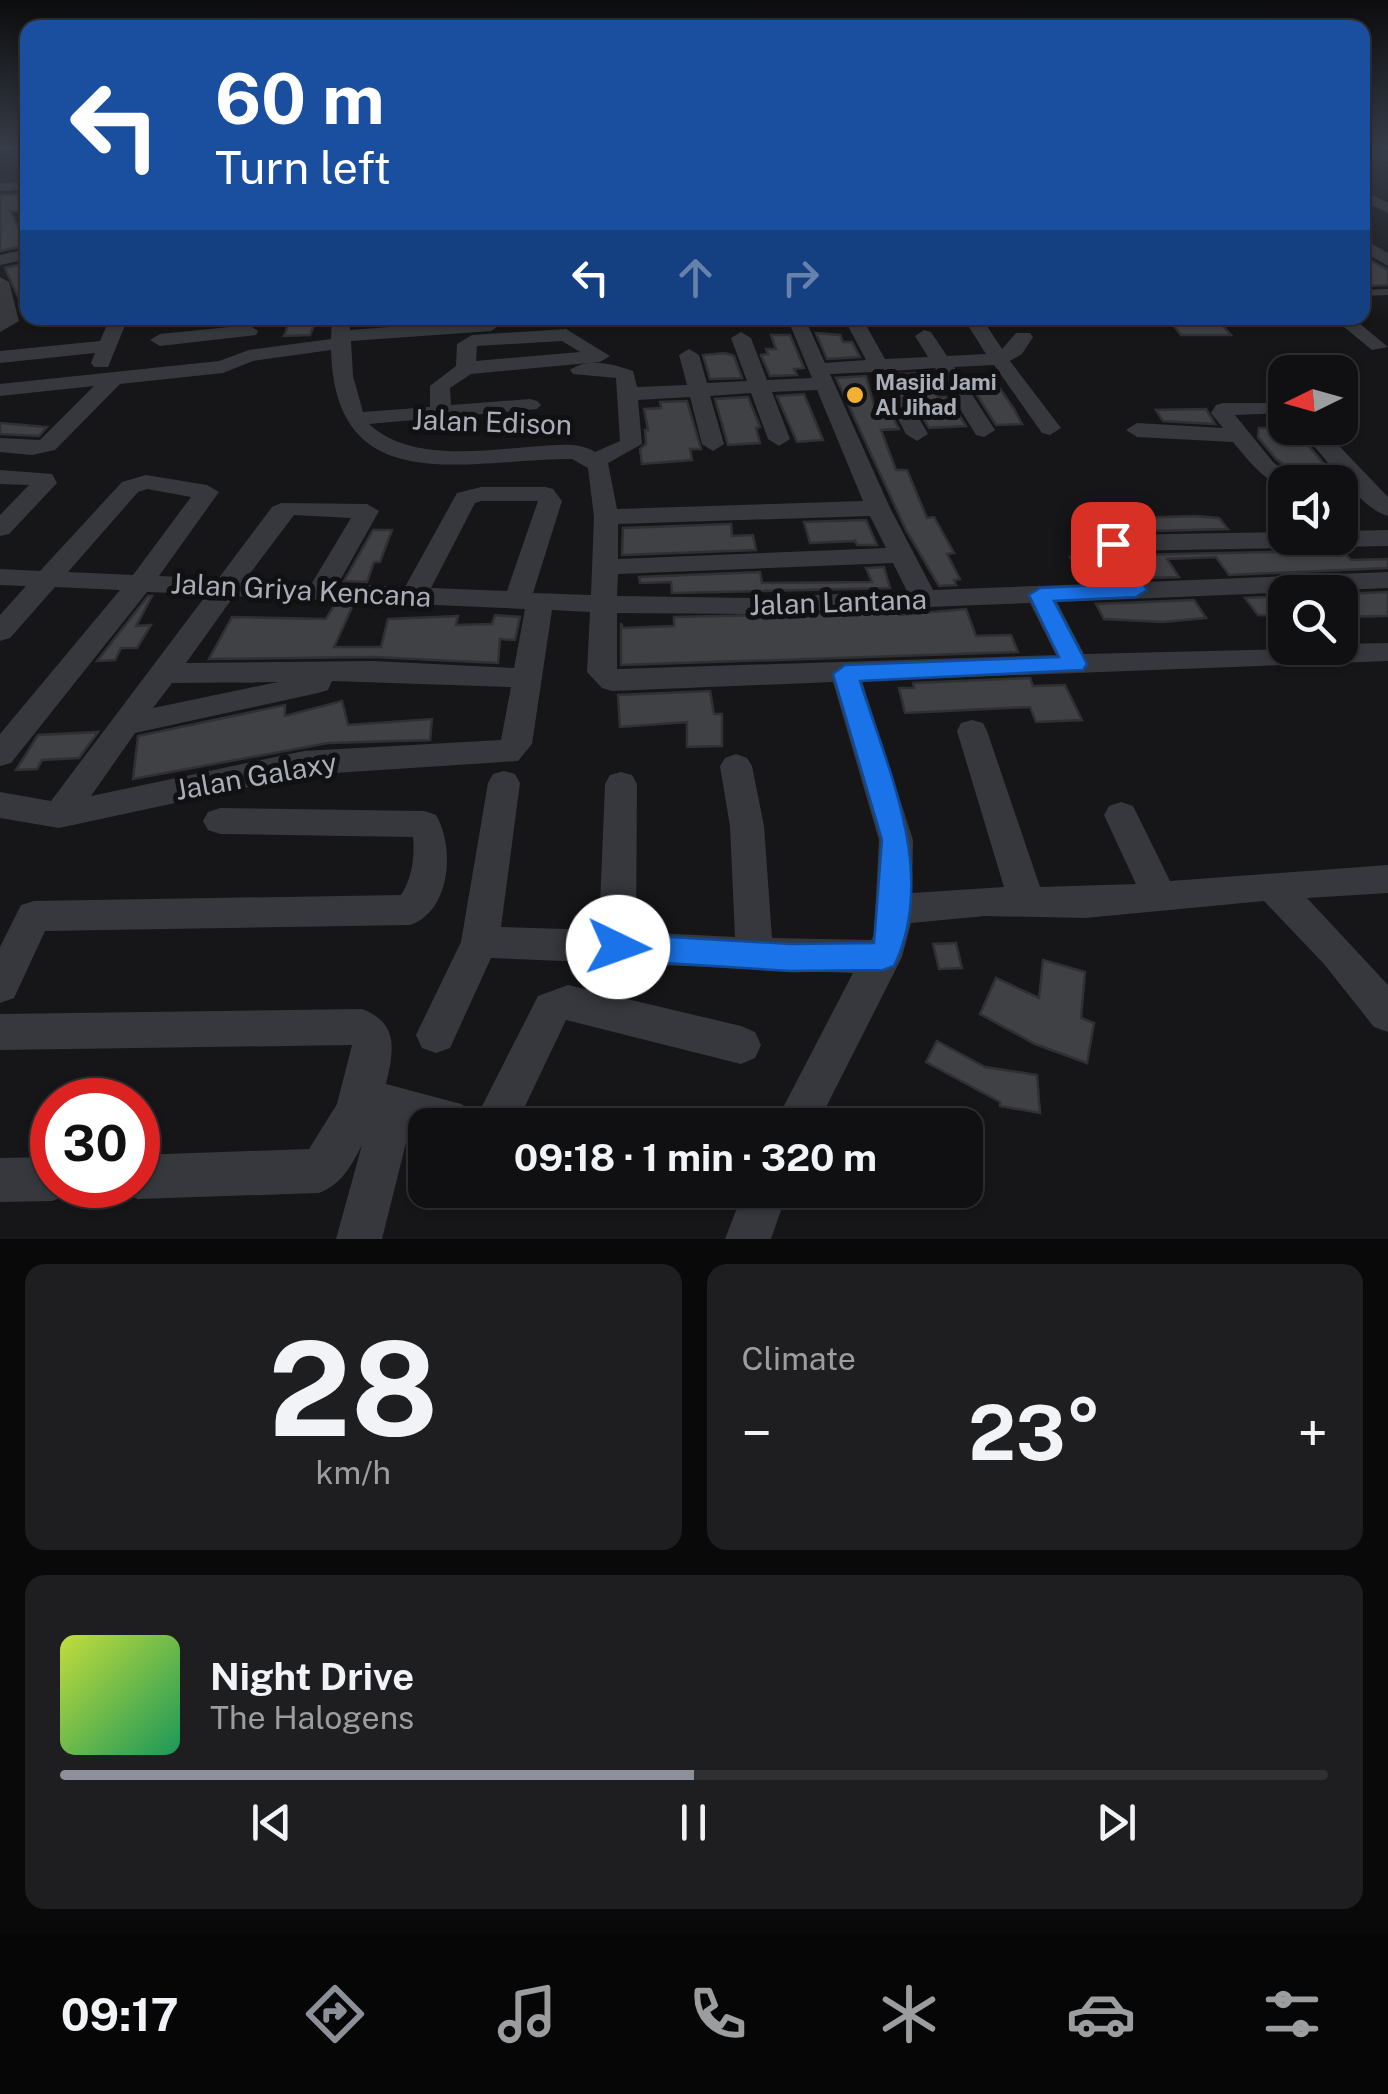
<!DOCTYPE html>
<html lang="en">
<head>
<meta charset="utf-8">
<style>
  :root { --surface:#101012; --page:#1e1e20; --text:#f1f3f6; --muted:#9c9d9f; --line:#303032; --accent:#8c9099 }
  body { margin:0; font-family:"Public Sans",sans-serif; background:var(--page); color:var(--text); height:100vh; display:flex; flex-direction:column; font-size:38px; white-space:nowrap }
  * { box-sizing:border-box; margin:0 }
  p { font-size:32px; color:var(--muted) }
  .icon { flex:none; width:55px; height:55px; fill:none; stroke:currentColor; stroke-width:2; stroke-linecap:round; stroke-linejoin:round }
  .map { position:relative; height:1239px; overflow:hidden }
  .side { display:flex; flex-direction:column; gap:25px; padding:25px; background:#09090a; flex:1 }
  .side>* { flex:none }
  .guide { position:absolute; left:20px; top:20px; width:1350px; height:305px; border-radius:20px; box-shadow:0 2px 8px #0004,0 0 0 2px var(--line); background:#1a4fa0; color:#fff; overflow:hidden }
  .needle { width:65px; rotate:265deg }
  .fabs { position:absolute; left:1268px; top:355px; display:grid; gap:20px }
  .fabs a { display:grid; place-items:center; width:90px; height:90px; border-radius:20px; background:var(--surface); box-shadow:0 2px 8px #0004,0 0 0 2px var(--line); font-size:50px }
  .speed { position:absolute; left:30px; top:1078px; display:flex; gap:20px; font-size:50px; font-weight:700; text-align:center }
  .speed>* { display:grid; place-content:center; width:130px; height:130px; border-radius:50%; background:var(--surface); box-shadow:0 2px 8px #0004,0 0 0 2px var(--line); line-height:1 }
  .speed .limit { border:15px solid #d22; background:#fff; color:#111 }
  .pin { position:absolute; display:grid; place-items:center; width:85px; height:85px; color:#fff; margin:-42px; border-radius:20px; box-shadow:0 5px 15px #0006 }
  .me { position:absolute; width:110px; margin:-55px; rotate:93deg; stroke-linejoin:round; filter:drop-shadow(0 0 8px #0008) }
  .turn { display:flex; align-items:center; gap:35px; height:210px; padding:0 30px; font-size:45px }
  .turn .icon { width:130px; height:130px; stroke-width:2.5 }
  .turn b { display:block; font-size:70px; line-height:85px }
  .lanes { display:flex; align-items:center; height:95px; padding:0 30px; background:#0003; justify-content:center; gap:50px; direction:ltr }
  .lanes .off { opacity:.35 }
  .big { font-size:75px; font-weight:700; line-height:1.1 }
  .side .widget { flex:1; display:flex; flex-direction:column; justify-content:center; gap:15px; min-width:0; padding:0 35px; border-radius:20px; background:var(--page) }
  .side .dial { align-items:center; gap:0 }
  .dial b { font-size:130px; line-height:1 }
  .song { display:flex; align-items:center; gap:30px }
  .cover { width:120px; height:120px; border-radius:15px; background:linear-gradient(135deg,hsl(70 70% 55%),hsl(150 70% 35%)) }
  .played { height:10px; border-radius:5px; background:linear-gradient(90deg,var(--accent) 50%,var(--line) 50%) }
  .keys { display:flex; justify-content:space-around; direction:ltr }
  .heat { display:flex; justify-content:space-between; align-items:center; font-size:55px; direction:ltr }
  .side .tiles { flex:1; display:grid; gap:25px; grid-template-columns:1fr 1fr }
  .widget:last-child { grid-column:span 2 }
  .trip { position:absolute; left:408px; top:1108px; width:575px; height:100px; border-radius:20px; background:var(--surface); box-shadow:0 2px 8px #0004,0 0 0 2px var(--line); font-weight:700; line-height:100px; text-align:center }
  .dock { display:flex; height:160px; justify-content:space-around; align-items:center; background:#060607; color:var(--muted) }
  .dock .icon { width:70px; height:70px }
  .dock .active { color:var(--accent) }
  .dock b { font-size:45px; color:var(--text) }
  .map>svg:first-child { display:block }
  .building { fill:#404145; stroke:#303034; stroke-width:2.5 }
  .lines { fill:none; stroke-linecap:round; stroke-linejoin:round }
  .service { fill:#37383d; fill-rule:evenodd }
  .minor { fill:#37383d; fill-rule:evenodd }
  .route { fill:#1a73e8; stroke:#114b97; stroke-width:2.5 }
  .poi-dot { fill:#f2b134; stroke:#111113; stroke-width:4 }
  .labels { text-anchor:middle; stroke-width:10; stroke-linejoin:round; paint-order:stroke }
  .far-poi-label { font-size:22px; font-weight:bold; fill:#a8adb8; stroke:#111113; text-anchor:start }
  .street-label { font-size:28px; fill:#a8adb8; stroke:#111113 }
</style>
</head>
<body>
<div class="map">
<svg width="1388" height="1239" viewBox="0 0 1388 1239">
  <rect width="100%" height="100%" fill="#161618"/>
  <g class="building">
    <polygon points="28,194 28,212 10,211 28,245 0,251 0,195"/>
    <polygon points="1362,256 1388,270 1388,285 1362,286"/>
    <polygon points="28,263 28,319 5,268"/>
    <polygon points="291,318 317,318 310,335 284,336"/>
    <polygon points="1168,318 1216,318 1231,335 1181,335"/>
    <polygon points="816,333 840,335 843,342 852,342 860,357 827,359"/>
    <polygon points="771,335 790,335 804,368 794,369 797,375 770,376 761,355 768,354 766,349 776,349"/>
    <polygon points="725,353 734,356 742,378 710,379 703,355"/>
    <polygon points="923,373 938,397 948,397 966,426 929,428 898,374"/>
    <polygon points="866,376 875,409 888,408 899,429 881,430 896,470 907,470 927,518 934,517 954,553 947,554 960,579 954,580 956,585 939,586 906,530 836,378"/>
    <polygon points="992,377 1014,409 1022,424 996,425 967,379"/>
    <polygon points="804,394 823,440 797,442 777,396"/>
    <polygon points="748,397 760,427 756,428 760,443 728,445 715,399"/>
    <polygon points="687,401 701,449 690,449 692,460 642,464 640,449 646,444 645,430 648,430 644,409 661,408 660,402"/>
    <polygon points="1206,409 1215,424 1163,421 1156,410"/>
    <polygon points="1273,417 1285,417 1285,428 1301,428 1302,438 1337,479 1318,479 1311,471 1291,471 1276,459 1258,437 1259,428 1281,428"/>
    <polygon points="0,423 47,427 39,436 0,434"/>
    <polygon points="1195,516 1219,518 1228,529 1110,532 1101,519"/>
    <polygon points="866,520 877,545 857,545 855,541 810,543 804,522"/>
    <polygon points="731,524 732,536 753,535 756,550 622,555 623,528"/>
    <polygon points="373,530 392,530 380,562 374,562 367,582 344,581"/>
    <polygon points="1326,551 1330,555 1346,555 1351,560 1388,559 1388,568 1229,575 1216,557 1167,559 1179,577 1146,578 1131,555"/>
    <polygon points="1097,556 1111,580 1083,581 1070,557"/>
    <polygon points="884,567 890,588 672,593 671,582 640,583 639,577 760,572 762,583 872,582 866,568"/>
    <polygon points="1388,592 1388,616 1340,617 1340,594"/>
    <polygon points="148,596 152,596 136,626 151,625 137,648 121,648 115,660 97,661"/>
    <polygon points="1285,596 1285,616 1258,615 1245,598"/>
    <polygon points="1194,600 1206,618 1163,622 1104,619 1096,604"/>
    <polygon points="335,604 353,605 334,647 381,647 388,619 458,616 456,625 492,624 495,615 520,617 515,640 500,639 498,663 373,657 209,659 232,617 326,619"/>
    <polygon points="966,609 976,636 1011,635 1018,652 621,665 621,623 623,628 674,626 674,617 898,612 899,615"/>
    <polygon points="1030,678 1033,686 1065,685 1082,720 1036,722 1030,707 905,713 899,688 914,688 913,683"/>
    <polygon points="710,691 714,714 722,714 722,746 687,747 687,722 620,727 618,695"/>
    <polygon points="342,701 348,725 432,719 430,740 328,743 133,779 138,736 285,705 285,716"/>
    <polygon points="98,732 79,758 42,760 37,769 16,770 38,735"/>
    <polygon points="956,943 962,968 939,969 933,944"/>
    <polygon points="1043,960 1085,972 1081,1018 1094,1023 1087,1063 1035,1044 980,1014 996,978 1039,998"/>
    <polygon points="937,1041 985,1067 1037,1075 1040,1113 1000,1106 1000,1102 926,1062"/>
  </g>
  <g class="lines">
    <polygon class="service" points="1388,289 1388,295 1362,296 1362,290"/>
    <g class="minor">
      <polygon points="1362,151 1388,153 1388,161 1362,159"/>
      <polygon points="28,182 28,190 0,191 0,183"/>
      <polygon points="1362,189 1388,203 1388,213 1362,200"/>
      <polygon points="1362,238 1388,253 1388,266 1362,251"/>
      <polygon points="28,249 28,259 0,265 0,255"/>
      <polygon points="0,277 9,282 19,321 0,332"/>
      <polygon points="110,318 128,318 108,367 94,367 91,363 95,353 0,363 0,351 100,341"/>
      <path d="M 332,318 L 350,318 L 350,330 L 491,319 L 500,325 L 491,331 L 351,341 L 353,376 L 363,412 L 430,407 L 430,386 L 456,366 L 457,344 L 472,335 L 566,329 L 610,356 L 600,362 L 471,374 L 450,388 L 451,405 L 530,399 L 537,401 L 541,405 L 537,409 L 369,424 C 412,464 488,449 542,446 C 559,445 580,442 595,452 L 620,441 L 616,378 L 573,374 L 570,370 C 587,357 613,364 633,371 L 637,387 L 687,385 L 679,355 L 689,349 L 699,355 L 707,383 L 747,381 L 731,338 L 741,332 L 751,338 L 767,380 L 812,378 L 791,327 L 793,323 L 807,323 L 825,363 L 866,360 L 847,324 L 856,318 L 863,320 L 885,359 L 928,357 L 915,336 L 924,330 L 931,332 L 947,356 L 986,354 L 969,327 L 971,323 L 985,323 L 1002,349 L 1016,333 L 1030,333 L 1033,337 L 1022,354 L 1010,361 L 1061,428 L 1050,435 L 1042,433 L 994,365 L 954,367 L 995,430 L 984,437 L 976,435 L 935,368 L 892,371 L 928,434 L 917,441 L 906,434 L 873,372 L 830,374 L 890,508 L 933,590 L 1118,583 L 1098,551 L 1104,538 L 1113,535 L 1285,532 L 1285,538 L 1340,538 L 1340,531 L 1388,530 L 1388,546 L 1124,551 L 1144,582 L 1388,572 L 1388,588 L 1057,602 L 1084,654 L 1340,648 L 1340,644 L 1388,643 L 1388,661 L 862,681 L 913,840 L 912,893 L 1004,887 L 957,731 L 961,723 L 972,720 L 983,723 L 987,731 L 1040,887 L 1136,884 L 1104,815 L 1109,806 L 1121,802 L 1133,806 L 1170,881 L 1388,865 L 1388,893 L 1307,898 L 1388,985 L 1388,1032 L 1374,1027 L 1324,964 L 1264,901 L 1085,918 L 985,916 L 911,923 L 902,957 L 817,1125 L 774,1125 L 853,973 L 491,958 L 450,1048 L 436,1053 L 422,1048 L 416,1035 L 461,942 L 488,783 L 493,774 L 504,771 L 515,774 L 520,783 L 501,927 L 599,930 L 605,784 L 610,775 L 621,772 L 632,775 L 637,784 L 636,932 L 735,937 L 730,826 L 720,766 L 725,758 L 736,754 L 747,758 L 752,766 L 764,826 L 772,938 L 871,940 L 874,935 L 879,840 L 833,682 L 612,691 L 602,688 L 587,672 L 590,612 L 552,610 L 532,744 L 518,761 L 304,775 L 59,828 L 0,818 L 0,792 L 51,801 L 207,594 L 147,592 L 11,763 L 0,766 L 0,734 L 120,590 L 55,587 L 10,638 L 0,641 L 0,615 L 26,586 L 0,585 L 0,569 L 40,571 L 122,482 L 146,475 L 207,485 L 219,492 L 159,576 L 218,579 L 272,507 L 281,503 L 367,504 L 379,511 L 338,584 L 405,587 L 457,493 L 481,487 L 545,487 L 553,489 L 562,501 L 533,593 L 591,595 L 594,517 L 588,468 L 572,459 C 466,459 335,502 331,350 L 253,361 L 223,373 L 120,384 L 55,450 L 32,455 L 0,452 L 0,438 L 40,440 L 94,386 L 0,396 L 0,384 L 219,361 L 249,350 L 331,339 ZM 562,341 L 580,352 L 476,361 L 477,346 ZM 817,390 L 863,501 L 617,509 L 608,463 L 642,444 L 638,400 L 690,397 L 702,444 L 713,451 L 724,444 L 710,396 L 751,393 L 768,439 L 779,446 L 790,439 L 772,392 ZM 147,489 L 191,497 L 133,575 L 68,572 L 138,492 ZM 481,501 L 538,501 L 507,591 L 431,588 L 475,503 ZM 294,515 L 351,518 L 312,583 L 245,580 ZM 870,516 L 886,548 L 618,559 L 618,524 ZM 893,563 L 907,591 L 749,598 L 617,596 L 618,574 ZM 234,596 L 525,609 L 514,668 L 373,661 L 186,663 ZM 1030,603 L 1056,655 L 617,669 L 617,613 L 749,614 ZM 332,681 L 511,687 L 501,740 L 304,751 L 91,796 L 135,733 L 318,693 L 328,690 ZM 278,682 L 153,708 L 172,683 Z"/>
      <polygon points="1333,318 1353,318 1388,347 1372,350"/>
      <polygon points="249,325 258,331 256,335 160,346 150,340 160,334"/>
      <path d="M 1223,403 L 1285,403 L 1285,413 L 1235,415 L 1273,462 L 1299,482 L 1285,482 L 1285,488 C 1262,479 1249,461 1233,442 L 1137,437 L 1126,430 L 1137,423 L 1223,428 L 1211,413 L 1216,405 Z"/>
      <path d="M 1305,428 L 1322,428 L 1388,497 L 1388,516 C 1361,509 1325,457 1305,436 Z"/>
      <polygon points="0,470 52,474 57,483 9,534 0,536 0,515 29,485 0,484"/>
      <path d="M 220,808 L 424,811 L 436,815 C 455,847 451,911 410,925 L 45,931 L 14,998 L 0,1003 L 0,947 L 21,905 L 34,901 L 401,895 C 412,878 415,857 413,837 L 220,834 L 208,830 L 203,821 L 208,812 Z"/>
      <path d="M 568,985 L 741,1026 L 755,1032 L 761,1045 L 755,1058 L 741,1064 L 566,1020 L 516,1125 L 425,1125 L 425,1136 L 409,1131 L 382,1239 L 336,1239 L 362,1145 C 351,1166 342,1184 319,1193 L 138,1199 L 122,1193 L 119,1185 L 138,1185 L 138,1155 L 309,1149 L 337,1104 L 352,1045 L 0,1050 L 0,1014 L 362,1009 C 399,1023 394,1050 386,1084 L 461,1104 L 478,1114 L 538,996 Z"/>
      <polygon points="52,1157 52,1185 72,1185 68,1195 52,1201 0,1202 0,1158"/>
      <polygon points="744,1190 788,1190 771,1239 725,1239"/>
    </g>
  </g>
  <linearGradient id="sky" x2="0" y2="1"><stop stop-color="#0c0c0d"/><stop offset="0.46" stop-color="#363c48"/><stop offset="1" stop-color="#363c48" stop-opacity="0"/></linearGradient>
  <rect width="1388" height="323" fill="url(#sky)"/>
  <path class="route" d="M 1113,537 L 1124,544 L 1122,551 L 1147,590 L 1136,597 L 1054,601 L 1087,664 L 1083,670 L 860,681 C 888,770 938,875 894,966 L 883,970 L 790,971 L 618,960 L 607,957 L 602,947 L 607,938 L 618,934 L 790,944 L 874,943 L 882,840 L 833,674 L 845,665 L 1059,657 L 1029,595 L 1040,588 L 1121,584 L 1101,551 L 1106,539 Z"/>
  <circle class="poi-dot" cx="855" cy="395" r="10"/>
  <g class="labels">
    <g class="far-poi-label">
      <text x="875" y="390">Masjid Jami<tspan x="875" dy="25">Al Jihad</tspan></text>
    </g>
    <g class="street-label">
      <text transform="translate(492 422) rotate(2)" y="10">Jalan Edison</text>
      <text transform="translate(301 590) rotate(3)" y="10">Jalan Griya Kencana</text>
      <text transform="translate(838 602) rotate(-2)" y="10">Jalan Lantana</text>
      <text transform="translate(256 776) rotate(-10)" y="10">Jalan Galaxy</text>
    </g>
  </g>
</svg>
<div class="fabs">
<a><svg class="needle" viewBox="-14 -14 28 28"><path d="M0-13l5 13h-10z" fill="#e53935"/><path d="M0 13l5-13h-10z" fill="#9c9d9f"/></svg></a>
<a><svg class="icon" aria-label="sound" viewBox="0 0 24 24"><path d="M4 9h4l5-4v14l-5-4H4zM17 9q2 3 0 6"/></svg></a>
<a><svg class="icon" aria-label="search" viewBox="0 0 24 24"><circle cx="10" cy="10" r="6"/><path d="M15 15l6 6"/></svg></a>
</div>
<div class="speed"><div class="limit">30</div></div>
<div class="pin" style="left:1113px;top:544px;background:#d93025"><svg class="icon" aria-label="arrive" viewBox="0 0 24 24"><path d="M6 21V4h12l-3 4 3 4H6"/></svg></div>
<svg class="me" style="left:618px;top:947px" viewBox="-20 -20 40 40"><circle r="19" fill="#fff"/><path d="M0-13L10 11 0 6-10 11z" fill="#1a73e8"/></svg>
<div class="trip">09:18 · 1 min · 320 m</div>
<div class="guide">
<div class="turn"><svg class="icon" aria-label="left" viewBox="0 0 24 24"><path d="M17 20v-9H6M10 6l-5 5 5 5"/></svg><div><b>60 m</b>Turn left</div></div>
<div class="lanes"><svg class="icon" aria-label="left" viewBox="0 0 24 24"><path d="M17 20v-9H6M10 6l-5 5 5 5"/></svg><svg class="icon off" aria-label="ahead" viewBox="0 0 24 24"><path d="M12 20V5M6 11l6-6 6 6"/></svg><svg class="icon off" aria-label="right" viewBox="0 0 24 24"><path d="M7 20v-9h11M14 6l5 5-5 5"/></svg></div>
</div>
</div>
<section class="side">
<div class="tiles">
<div class="widget dial"><b>28</b><p>km/h</p></div>
<div class="widget"><p>Climate</p>
<div class="heat"><a>−</a><b class="big">23°</b><a>+</a></div>
</div>
<div class="widget">
<div class="song"><i class="cover"></i><div><b>Night Drive</b><p>The Halogens</p></div></div>
<div class="played"></div>
<div class="keys"><svg class="icon" aria-label="previous" viewBox="0 0 24 24"><path d="M18 5L8 12l10 7zM5 5v14"/></svg><svg class="icon" aria-label="pause" viewBox="0 0 24 24"><path d="M8 5v14M16 5v14"/></svg><svg class="icon" aria-label="next" viewBox="0 0 24 24"><path d="M6 5l10 7-10 7zM19 5v14"/></svg></div>
</div>
</div>
</section>
<nav class="dock">
<b>09:17</b>
<svg class="icon active" aria-label="directions" viewBox="0 0 24 24"><path d="M12 3l9 9-9 9-9-9zM9 14v-3h6M13 9l2 2-2 2"/></svg>
<svg class="icon" aria-label="music" viewBox="0 0 24 24"><path d="M9 18V5l10-2v13"/><circle cx="6" cy="18" r="3"/><circle cx="16" cy="16" r="3"/></svg>
<svg class="icon" aria-label="phone" viewBox="0 0 24 24"><path d="M5 4h4l2 5-3 2q2 4 5 5l2-3 5 2v4C11 20 4 13 5 4z"/></svg>
<svg class="icon" aria-label="climate" viewBox="0 0 24 24"><path d="M12 3v18M4 7l16 10M4 17L20 7"/></svg>
<svg class="icon" aria-label="car" viewBox="0 0 24 24"><path d="M5 17H2v-5l4-1 3-4h7l3 4 3 1v5h-3M9 17h6M6 11h13"/><circle cx="7" cy="17" r="2"/><circle cx="17" cy="17" r="2"/></svg>
<svg class="icon" aria-label="filters" viewBox="0 0 24 24"><path d="M4 7h16M4 17h16"/><circle cx="9" cy="7" r="2"/><circle cx="15" cy="17" r="2"/></svg>
</nav>
</body>
</html>
